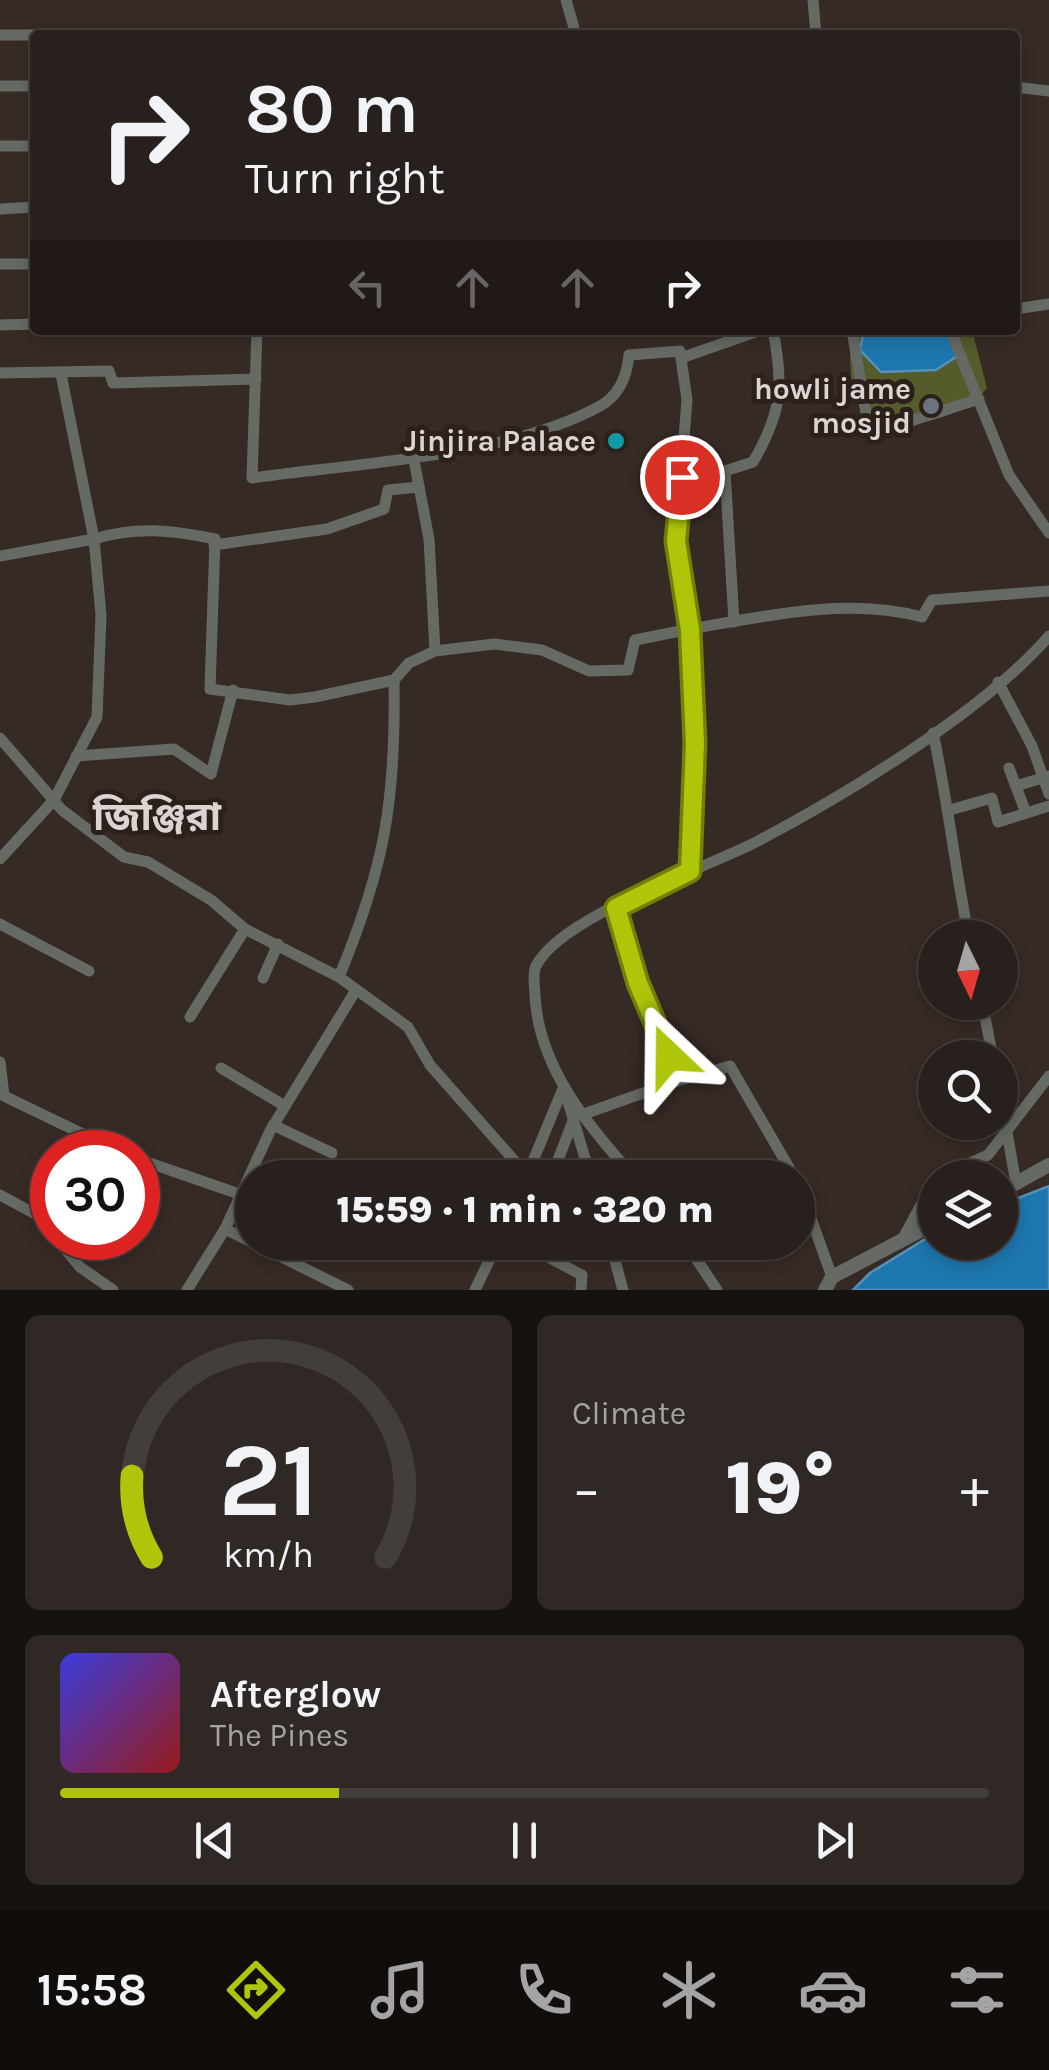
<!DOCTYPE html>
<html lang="en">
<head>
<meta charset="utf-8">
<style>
  :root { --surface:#28201c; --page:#302825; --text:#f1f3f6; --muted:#a5a3a3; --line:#443e3b; --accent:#aec509 }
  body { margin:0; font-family:Karla,"Noto Sans Bengali",sans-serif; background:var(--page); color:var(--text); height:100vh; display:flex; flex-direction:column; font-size:38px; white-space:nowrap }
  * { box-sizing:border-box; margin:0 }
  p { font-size:32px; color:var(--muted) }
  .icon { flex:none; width:55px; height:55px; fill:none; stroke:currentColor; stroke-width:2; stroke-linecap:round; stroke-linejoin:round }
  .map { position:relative; height:1290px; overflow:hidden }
  .sheet { display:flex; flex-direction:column; gap:25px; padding:25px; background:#16120f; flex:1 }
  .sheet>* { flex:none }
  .top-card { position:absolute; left:30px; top:30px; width:990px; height:305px; border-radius:10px; box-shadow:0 5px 15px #0003,0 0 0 2px var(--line); background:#28201c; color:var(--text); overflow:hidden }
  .needle { width:65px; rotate:175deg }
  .controls { position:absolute; left:918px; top:920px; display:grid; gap:20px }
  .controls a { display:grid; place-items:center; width:100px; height:100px; border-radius:50%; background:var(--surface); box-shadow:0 5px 15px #0003,0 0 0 2px var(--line); font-size:50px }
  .speed { position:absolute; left:30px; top:1130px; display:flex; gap:20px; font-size:50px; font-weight:700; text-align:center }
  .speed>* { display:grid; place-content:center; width:130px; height:130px; border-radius:50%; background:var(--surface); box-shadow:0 5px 15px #0003,0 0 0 2px var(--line); line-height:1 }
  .speed .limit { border:15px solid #d22; background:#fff; color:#111 }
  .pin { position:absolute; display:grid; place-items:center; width:85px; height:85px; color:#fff; margin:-42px; border:5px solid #fff; border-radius:50%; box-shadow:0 2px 10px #0007 }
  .me { position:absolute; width:110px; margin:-55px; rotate:337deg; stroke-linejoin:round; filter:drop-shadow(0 0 8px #0008) }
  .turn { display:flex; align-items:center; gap:35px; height:210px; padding:0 50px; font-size:45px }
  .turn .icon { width:130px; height:130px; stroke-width:2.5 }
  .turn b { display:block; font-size:70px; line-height:85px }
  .lanes { display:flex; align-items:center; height:95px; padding:0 50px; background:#0003; justify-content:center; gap:50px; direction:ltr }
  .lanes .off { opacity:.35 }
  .big { font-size:75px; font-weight:800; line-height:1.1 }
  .sheet .widget { flex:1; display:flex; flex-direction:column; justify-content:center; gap:15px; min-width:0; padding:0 35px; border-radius:15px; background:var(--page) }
  .sheet .dial { align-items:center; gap:0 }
  .dial svg { height:260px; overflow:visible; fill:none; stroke:var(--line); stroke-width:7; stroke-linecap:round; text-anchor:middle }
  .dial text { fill:var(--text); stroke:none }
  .song { display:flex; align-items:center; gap:30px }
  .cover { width:120px; height:120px; border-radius:15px; background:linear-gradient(135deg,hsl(240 70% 55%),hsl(0 70% 35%)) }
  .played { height:10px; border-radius:5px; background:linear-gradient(90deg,var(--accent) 30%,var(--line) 30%) }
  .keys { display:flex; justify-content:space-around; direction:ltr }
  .heat { display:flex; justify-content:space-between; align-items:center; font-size:55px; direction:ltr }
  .sheet .tiles { flex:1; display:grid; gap:25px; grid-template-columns:1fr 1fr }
  .widget:last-child { grid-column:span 2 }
  .trip { position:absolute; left:235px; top:1160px; width:580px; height:100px; border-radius:50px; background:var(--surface); box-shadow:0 5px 15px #0003,0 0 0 2px var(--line); font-weight:800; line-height:100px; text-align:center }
  .tab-bar { display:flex; height:160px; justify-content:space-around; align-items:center; background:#100d0b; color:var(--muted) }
  .tab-bar .icon { width:70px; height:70px }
  .tab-bar .on { color:var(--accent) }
  .tab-bar b { font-size:45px; color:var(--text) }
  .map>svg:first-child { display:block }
  .green { fill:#555b2a }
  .water { fill:#1d76ad; stroke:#5692b8; stroke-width:2.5 }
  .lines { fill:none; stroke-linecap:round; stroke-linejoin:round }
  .minor { stroke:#666a65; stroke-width:11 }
  .tertiary { stroke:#666a65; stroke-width:14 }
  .route-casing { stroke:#718006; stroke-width:25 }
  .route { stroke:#aec509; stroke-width:18 }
  .worship-dot { fill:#6b7280; stroke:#2c201c; stroke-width:4 }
  .culture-dot { fill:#0f9aa8; stroke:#2c201c; stroke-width:4 }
  .labels { text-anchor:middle; stroke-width:10; stroke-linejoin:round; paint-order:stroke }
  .poi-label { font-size:30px; font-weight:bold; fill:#dcd4d1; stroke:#2c201c; text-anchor:end }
  .district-label { font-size:40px; font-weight:bold; fill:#dcd4d1; stroke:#2c201c }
</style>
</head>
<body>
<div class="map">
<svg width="1049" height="1290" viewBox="0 0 1049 1290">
  <rect width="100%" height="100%" fill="#362a25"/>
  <path class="green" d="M 849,330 L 972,330 L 987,388 C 962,421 902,431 865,419 L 851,377 Z"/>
  <g class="water">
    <polygon points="864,330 949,330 959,355 936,370 881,372 860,350"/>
    <polygon points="1049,1186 1049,1290 853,1290 870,1273 935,1233 935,1242 1000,1242 1000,1205"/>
  </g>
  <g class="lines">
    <g class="minor">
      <polyline points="566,0 576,35"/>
      <polyline points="813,0 816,35"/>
      <polyline points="0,35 35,35"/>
      <polyline points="0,86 35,86"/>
      <polyline points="1015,87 1049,91"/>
      <polyline points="0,146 35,146"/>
      <polyline points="0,209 35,207"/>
      <polyline points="0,264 35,264"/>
      <polyline points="1015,309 1049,304"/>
      <polyline points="0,325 35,324"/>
      <path d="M 257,330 L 252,478 C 356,463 508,457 600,406 C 620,395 627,376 629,355 L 680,351 L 681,358"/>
      <path d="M 761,330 L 681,358 L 687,400 L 676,541 L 690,629 C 766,616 846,597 922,617 L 932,600 L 1049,591"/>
      <polyline points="852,330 868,425 895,426 979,399"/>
      <polyline points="950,330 1009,475 1049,533"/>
      <polyline points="0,373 109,371 113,383 256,379"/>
      <path d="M 61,374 L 94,539 C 136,526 172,530 215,539 L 210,689 L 290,700 L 315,697 L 394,680 L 409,663 L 435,651 L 494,644 L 542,650 L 589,671 L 628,670 L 635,640 L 690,629 L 695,743 L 690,871"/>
      <polyline points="413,455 429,539 435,651"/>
      <polyline points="214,545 327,529 384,509 388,490 419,487"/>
      <polyline points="0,556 94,539 101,615 97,717 54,800 0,859"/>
      <path d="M 734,622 L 725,471 L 753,462 C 782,412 784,386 773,330"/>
      <polyline points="998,682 1032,746 1049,794"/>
      <path d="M 933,733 C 948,801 955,869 969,938"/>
      <polyline points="0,738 62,810 124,857 148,862 211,900 245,929 339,977 408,1027 430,1065 527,1175"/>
      <polyline points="76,756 174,749 211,774 233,690"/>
      <polyline points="1009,768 1026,813"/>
      <polyline points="1016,786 1049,776"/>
      <polyline points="950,810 992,798 998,822 1049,806"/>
      <polyline points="616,908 638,983 677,1081 730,1066 795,1178"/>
      <polyline points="0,924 89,971"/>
      <path d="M 339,977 C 385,866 396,800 394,680"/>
      <polyline points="263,978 278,944"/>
      <polyline points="982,1002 993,1058"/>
      <polyline points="190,1017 245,929"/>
      <polyline points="0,1062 4,1096 120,1152"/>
      <polyline points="221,1068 285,1106"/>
      <polyline points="1000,1093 1016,1183"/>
      <polyline points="566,1095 591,1178"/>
      <polyline points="584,1114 677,1081"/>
      <polyline points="273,1125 332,1153"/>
      <polyline points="138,1159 242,1195"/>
      <polyline points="526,1178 564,1086"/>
      <polyline points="551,1178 573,1121"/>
      <path d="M 635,1178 C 588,1126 539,1068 535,996 C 535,987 532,974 536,966 C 561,916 707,868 758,841 C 847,794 984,711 1049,636"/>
      <polyline points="937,1178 988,1155 1049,1076"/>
      <polyline points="798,1182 832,1277"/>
      <polyline points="0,1195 52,1223"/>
      <polyline points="225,1229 348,1290"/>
      <polyline points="56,1238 80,1267 113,1290"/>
      <polyline points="902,1240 935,1179"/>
      <polyline points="532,1242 531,1248 582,1275 581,1290"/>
      <polyline points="610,1242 623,1290"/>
      <polyline points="685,1242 717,1290"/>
      <polyline points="187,1290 225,1229 270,1131 356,990"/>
      <polyline points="475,1290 498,1242"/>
    </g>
    <g class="tertiary">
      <polyline points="1000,1192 1049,1165"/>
      <polyline points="825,1290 832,1277 935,1223"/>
    </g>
  </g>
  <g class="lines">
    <defs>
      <polyline id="route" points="669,1056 638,983 616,908 690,871 695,743 690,630 676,541 682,477"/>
    </defs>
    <use href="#route" class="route-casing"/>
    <use href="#route" class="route"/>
  </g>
  <circle class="worship-dot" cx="931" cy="406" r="10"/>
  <circle class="culture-dot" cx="616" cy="441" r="10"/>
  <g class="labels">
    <g class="poi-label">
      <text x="911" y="399">howli jame<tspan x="911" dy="34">mosjid</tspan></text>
      <text x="596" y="451">Jinjira Palace</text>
    </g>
    <g class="district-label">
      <text x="157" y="830">জিঞ্জিরা</text>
    </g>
  </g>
</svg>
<div class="controls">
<a><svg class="needle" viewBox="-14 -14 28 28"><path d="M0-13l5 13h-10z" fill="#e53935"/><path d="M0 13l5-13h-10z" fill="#a5a3a3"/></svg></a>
<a><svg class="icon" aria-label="search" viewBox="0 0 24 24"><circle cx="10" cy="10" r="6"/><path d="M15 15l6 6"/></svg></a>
<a><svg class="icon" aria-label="layers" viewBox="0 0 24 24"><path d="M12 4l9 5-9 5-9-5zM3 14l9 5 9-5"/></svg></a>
</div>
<div class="speed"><div class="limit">30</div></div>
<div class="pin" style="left:682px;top:477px;background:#d93025"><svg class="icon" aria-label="arrive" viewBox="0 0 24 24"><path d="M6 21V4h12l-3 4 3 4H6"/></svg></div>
<svg class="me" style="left:669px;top:1056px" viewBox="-20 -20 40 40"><path d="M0-17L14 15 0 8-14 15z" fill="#aec509" stroke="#fff" stroke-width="4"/></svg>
<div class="trip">15:59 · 1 min · 320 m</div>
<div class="top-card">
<div class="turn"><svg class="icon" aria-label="right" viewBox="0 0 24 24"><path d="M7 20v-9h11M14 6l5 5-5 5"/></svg><div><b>80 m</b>Turn right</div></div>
<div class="lanes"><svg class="icon off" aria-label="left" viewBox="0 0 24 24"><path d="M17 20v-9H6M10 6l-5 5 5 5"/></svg><svg class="icon off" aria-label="ahead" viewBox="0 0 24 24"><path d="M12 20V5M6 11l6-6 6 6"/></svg><svg class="icon off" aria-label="ahead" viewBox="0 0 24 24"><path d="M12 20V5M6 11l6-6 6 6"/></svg><svg class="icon" aria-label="right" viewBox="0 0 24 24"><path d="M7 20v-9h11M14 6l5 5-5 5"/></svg></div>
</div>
</div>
<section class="sheet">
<div class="tiles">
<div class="widget dial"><svg viewBox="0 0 100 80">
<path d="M14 69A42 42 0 1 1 86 69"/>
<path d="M14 69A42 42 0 0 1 8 44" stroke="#aec509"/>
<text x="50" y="56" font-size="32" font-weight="700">21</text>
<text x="50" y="72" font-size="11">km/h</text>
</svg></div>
<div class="widget"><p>Climate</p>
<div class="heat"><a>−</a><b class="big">19°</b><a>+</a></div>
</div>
<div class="widget">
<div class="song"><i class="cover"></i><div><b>Afterglow</b><p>The Pines</p></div></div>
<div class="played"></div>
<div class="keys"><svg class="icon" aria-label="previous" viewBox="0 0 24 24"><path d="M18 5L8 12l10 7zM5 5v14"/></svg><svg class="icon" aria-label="pause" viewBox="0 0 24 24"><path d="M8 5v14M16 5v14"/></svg><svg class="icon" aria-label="next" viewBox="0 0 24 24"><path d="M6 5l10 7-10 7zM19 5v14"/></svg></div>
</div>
</div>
</section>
<nav class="tab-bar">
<b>15:58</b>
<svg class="icon on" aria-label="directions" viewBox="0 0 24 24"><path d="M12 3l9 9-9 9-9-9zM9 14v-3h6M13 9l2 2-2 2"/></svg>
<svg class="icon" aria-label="music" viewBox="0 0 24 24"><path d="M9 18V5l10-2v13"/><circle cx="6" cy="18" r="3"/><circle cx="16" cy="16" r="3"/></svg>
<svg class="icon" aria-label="phone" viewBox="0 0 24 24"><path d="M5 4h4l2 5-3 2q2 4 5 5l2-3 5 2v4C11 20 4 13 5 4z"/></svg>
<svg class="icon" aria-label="climate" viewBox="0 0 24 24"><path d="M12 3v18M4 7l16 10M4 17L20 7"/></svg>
<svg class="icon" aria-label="car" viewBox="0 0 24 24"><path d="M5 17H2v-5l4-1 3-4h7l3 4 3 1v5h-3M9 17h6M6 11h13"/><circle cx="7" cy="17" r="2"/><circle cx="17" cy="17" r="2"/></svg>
<svg class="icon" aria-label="filters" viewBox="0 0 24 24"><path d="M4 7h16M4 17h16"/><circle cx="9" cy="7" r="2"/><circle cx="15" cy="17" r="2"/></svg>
</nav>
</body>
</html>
